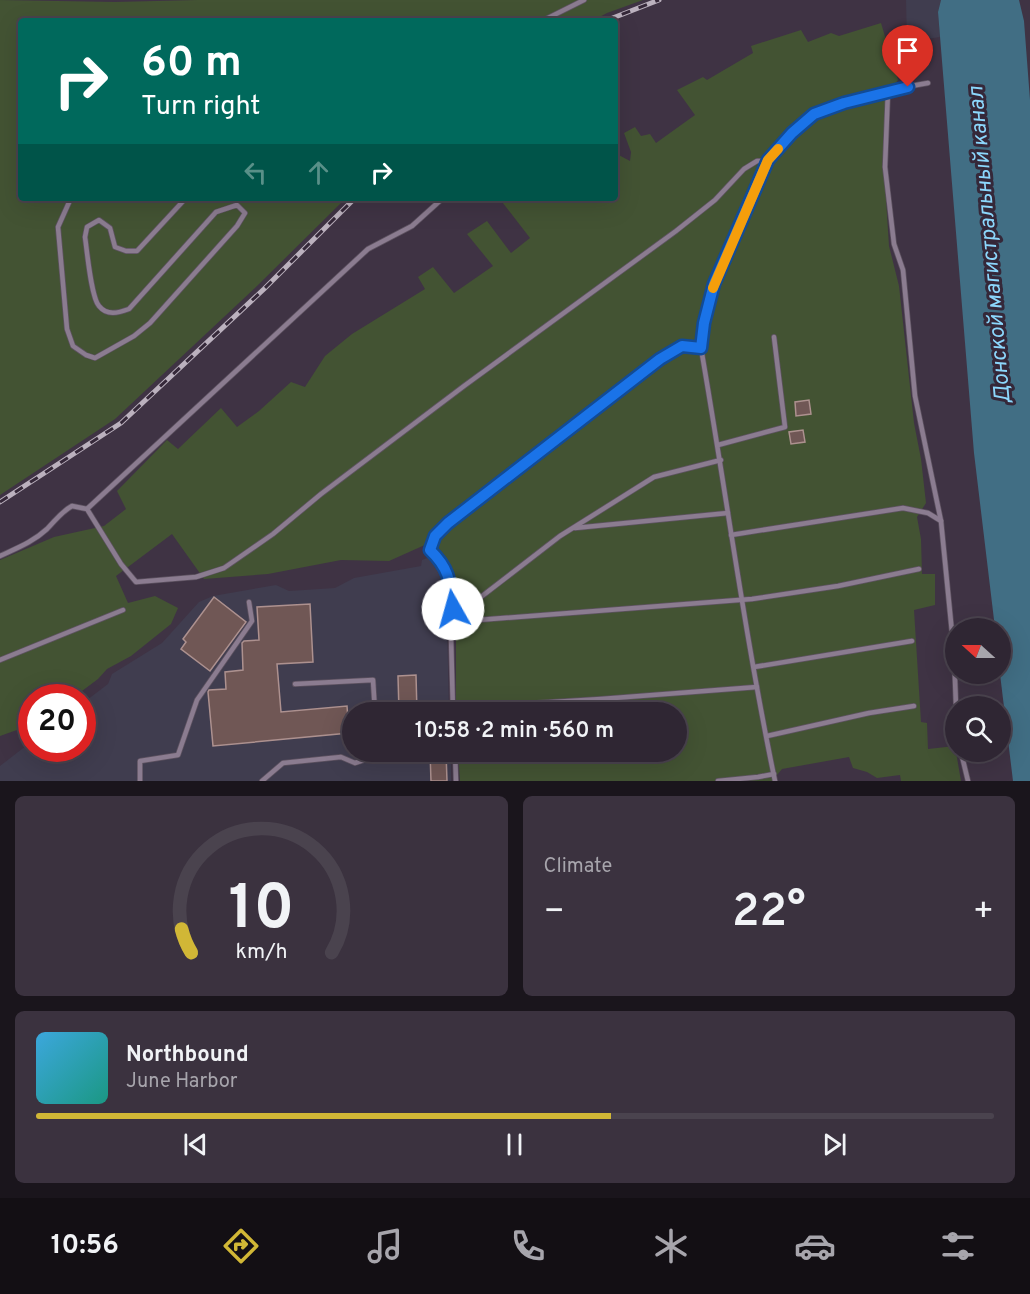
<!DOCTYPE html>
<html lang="en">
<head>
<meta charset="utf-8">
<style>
  :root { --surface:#2f2633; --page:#3b323f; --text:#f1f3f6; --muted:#a7a5ac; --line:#4a434e; --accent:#d1b736 }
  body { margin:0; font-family:Overpass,sans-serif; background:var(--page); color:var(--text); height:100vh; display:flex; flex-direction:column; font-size:22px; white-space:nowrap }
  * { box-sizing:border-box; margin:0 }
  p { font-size:20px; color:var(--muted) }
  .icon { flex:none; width:33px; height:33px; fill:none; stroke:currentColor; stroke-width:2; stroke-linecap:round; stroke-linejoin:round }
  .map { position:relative; height:781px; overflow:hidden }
  .panel { display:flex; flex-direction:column; gap:15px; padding:15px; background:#1a151c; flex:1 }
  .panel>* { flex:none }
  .hud { position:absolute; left:18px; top:18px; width:600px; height:183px; border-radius:6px; box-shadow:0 6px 24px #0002,0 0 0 2px var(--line); background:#00695c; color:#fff; overflow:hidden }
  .needle { width:39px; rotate:291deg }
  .controls { position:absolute; left:945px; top:618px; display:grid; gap:12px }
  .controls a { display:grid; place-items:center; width:66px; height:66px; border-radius:50%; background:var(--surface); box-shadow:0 6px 24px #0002,0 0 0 2px var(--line); font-size:30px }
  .speed { position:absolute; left:18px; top:684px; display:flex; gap:12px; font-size:30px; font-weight:700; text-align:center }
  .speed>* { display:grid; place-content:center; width:78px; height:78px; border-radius:50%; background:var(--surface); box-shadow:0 6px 24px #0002,0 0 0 2px var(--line); line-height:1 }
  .speed .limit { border:9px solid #d22; background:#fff; color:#111 }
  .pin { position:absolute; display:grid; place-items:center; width:51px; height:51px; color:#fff; margin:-62px -26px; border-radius:50% 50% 50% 0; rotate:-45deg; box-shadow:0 0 6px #0007 }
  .pin .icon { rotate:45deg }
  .me { position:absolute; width:66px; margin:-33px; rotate:353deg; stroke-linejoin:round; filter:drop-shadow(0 0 4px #0008) }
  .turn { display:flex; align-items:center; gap:21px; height:126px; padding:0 24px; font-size:27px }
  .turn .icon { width:78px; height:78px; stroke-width:2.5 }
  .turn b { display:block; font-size:42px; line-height:51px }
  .lanes { display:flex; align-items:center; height:57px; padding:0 24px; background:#0003; justify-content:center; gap:30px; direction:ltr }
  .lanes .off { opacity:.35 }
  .big { font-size:45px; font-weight:600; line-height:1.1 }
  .panel .card { flex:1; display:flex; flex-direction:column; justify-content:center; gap:9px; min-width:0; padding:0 21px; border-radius:9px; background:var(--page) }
  .panel .dial { align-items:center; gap:0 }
  .dial svg { height:156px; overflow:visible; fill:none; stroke:var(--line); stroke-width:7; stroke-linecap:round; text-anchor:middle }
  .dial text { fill:var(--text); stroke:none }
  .song { display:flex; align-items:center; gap:18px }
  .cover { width:72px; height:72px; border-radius:9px; background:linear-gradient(135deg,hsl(200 70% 55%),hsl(170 70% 35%)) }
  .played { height:6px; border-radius:3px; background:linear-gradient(90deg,var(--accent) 60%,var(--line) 60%) }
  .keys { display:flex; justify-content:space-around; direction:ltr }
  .heat { display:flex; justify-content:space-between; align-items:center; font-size:33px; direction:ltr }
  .panel .tiles { flex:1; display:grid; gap:15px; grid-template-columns:1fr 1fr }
  .card:last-child { grid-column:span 2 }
  .trip { position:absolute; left:342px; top:702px; width:345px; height:60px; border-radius:30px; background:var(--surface); box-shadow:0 6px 24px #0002,0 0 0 2px var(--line); font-weight:600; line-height:60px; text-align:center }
  .menu { display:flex; height:96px; justify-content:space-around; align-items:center; background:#130f14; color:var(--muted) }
  .menu .icon { width:42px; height:42px }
  .menu .selected { color:var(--accent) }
  .menu b { font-size:27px; color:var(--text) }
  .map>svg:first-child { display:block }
  .industrial { fill:#403d4f }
  .green { fill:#435333 }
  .water { fill:#416e84 }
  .building { fill:#705755; stroke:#ad918f; stroke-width:1.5 }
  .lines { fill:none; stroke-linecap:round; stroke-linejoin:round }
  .lane-casing { stroke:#5d5260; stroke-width:6 }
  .lane { stroke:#8b7c90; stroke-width:4.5 }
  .rail-casing { stroke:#bbb1be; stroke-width:5 }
  .rail { stroke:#352839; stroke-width:3; stroke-dasharray:9; stroke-linecap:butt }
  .route-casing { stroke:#114b97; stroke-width:15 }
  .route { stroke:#1a73e8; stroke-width:10 }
  .slow { stroke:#f59e0b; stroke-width:10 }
  .labels { text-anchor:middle; stroke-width:6; stroke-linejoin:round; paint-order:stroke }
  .water-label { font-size:22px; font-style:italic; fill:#8cd7fc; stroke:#352839 }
</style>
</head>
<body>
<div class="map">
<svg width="1030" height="781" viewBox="0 0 1030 781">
  <rect width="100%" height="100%" fill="#3f3344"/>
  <g class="industrial">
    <polygon points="906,0 941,0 938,12 940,37 907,42"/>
    <polygon points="430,557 442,571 451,611 447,619 449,712 352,712 352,752 451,752 451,781 0,781 0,766 31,742 32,748 82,748 83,703 108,684 112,674 162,643 199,602 213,596 276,585 289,591 335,588 354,578 421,566 422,560"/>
  </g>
  <g class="green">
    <polygon points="0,0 115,2 197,0 643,0 607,13 592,21 21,21 21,198 346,198 257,286 115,419 0,495"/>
    <polygon points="881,23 898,80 886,96 883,153 889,246 899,286 914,423 921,459 926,503 917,517 921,539 922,574 935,574 935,605 914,610 921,722 927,723 928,749 955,746 961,781 901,781 900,775 877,778 867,772 853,768 849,757 782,769 772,781 460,781 458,752 676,752 676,712 456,712 456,628 458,603 452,571 437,552 437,544 427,544 389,561 341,560 268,574 204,579 172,534 116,576 128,603 155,596 178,608 171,624 131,656 107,669 98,679 74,697 32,698 31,725 0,736 0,560 54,537 104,526 126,509 117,491 167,440 178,449 221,408 237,427 259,411 291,382 305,387 325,356 352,334 425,289 418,277 433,267 454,293 493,266 467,234 487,221 511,253 530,238 499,198 615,198 615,153 630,161 631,152 624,133 635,127 641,136 650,134 656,143 695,115 677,90 703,77 707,80 753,53 751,46 801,30 808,42 831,33 839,36"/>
  </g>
  <polygon class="water" points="941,0 1019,0 1024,21 1030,100 1030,781 1013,781 1000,674 1000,628 995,628 974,453 938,12"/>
  <g class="building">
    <polygon points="809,400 811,414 796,416 795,402"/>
    <polygon points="803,430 805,442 791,444 789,432"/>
    <polygon points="214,597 246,622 210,671 181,649 186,642 183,639"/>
    <polygon points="310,604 313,662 277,664 281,712 347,706 349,733 213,746 208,692 209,690 226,689 225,672 243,670 242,643 244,641 259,640 257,607"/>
    <polygon points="416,675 417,712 399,712 398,676"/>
    <polygon points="430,752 446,752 447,781 431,781"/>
  </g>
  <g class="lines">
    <defs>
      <g id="lane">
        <polyline points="542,21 584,0"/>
        <polyline points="888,90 885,167 894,244 903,270 915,396 941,521 954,653 956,706"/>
        <path d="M 71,198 L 58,227 L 67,329 L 73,346 L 86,355 L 95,358 L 134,336 L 150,323 L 237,226 L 245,213 L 237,205 L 216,212 L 129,309 C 118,313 107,316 99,306 C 91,297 87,250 85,237 L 87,227 L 99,220 L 110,228 L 115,247 L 126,251 L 137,251 L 186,198"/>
        <path d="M 701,348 C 726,492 745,637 775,781"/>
        <polyline points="718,445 785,427 774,337"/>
        <polyline points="87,509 368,249 412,226 443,198"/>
        <polyline points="575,528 728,513"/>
        <polyline points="731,535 903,508 928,513 941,521"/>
        <path d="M 0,556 C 17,548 33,542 47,529 C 56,520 61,512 72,506 L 87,509 L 121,564 L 136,582 L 196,577 L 224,568 L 273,534 L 321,494 L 464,386 L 676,231 L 715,200 L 744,169 L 757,161 L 768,161 L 792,133 L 814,114 L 844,103 L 888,90 L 928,83"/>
        <polyline points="453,609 477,600 560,536 654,477 721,460"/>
        <polyline points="452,622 752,599 838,586 919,569"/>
        <polyline points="0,660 123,610"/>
        <polyline points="754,667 912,641"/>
        <polyline points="295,684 373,680 375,712"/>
        <polyline points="453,708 601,699 757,687"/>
        <polyline points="453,712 451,636 453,609 450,577 441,560 430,550 435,536 448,523 660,359 682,346 701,348 704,323 714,284 768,161"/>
        <polyline points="767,736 869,713 914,706"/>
        <polyline points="455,752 456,781"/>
        <polyline points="961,752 968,781"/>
        <polyline points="140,781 140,761 178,755 197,700 252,621 249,602"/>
        <polyline points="262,781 283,763 341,757 355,763 367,759 372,752"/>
        <polyline points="718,781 758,777 774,774"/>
      </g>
    </defs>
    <use href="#lane" class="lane-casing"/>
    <use href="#lane" class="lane"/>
    <defs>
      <g id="rail">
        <polyline points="605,21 659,0"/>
        <polyline points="0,502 121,423 264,289 355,198"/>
      </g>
    </defs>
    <use href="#rail" class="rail-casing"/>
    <use href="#rail" class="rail"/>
  </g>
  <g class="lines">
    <defs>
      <path id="route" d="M 453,609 C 450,582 450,569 430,550 L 435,536 L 448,523 L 660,359 L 682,346 L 701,348 L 704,323 L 714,284 L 768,160 L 792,133 L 814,114 L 844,103 L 908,87"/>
    </defs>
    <use href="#route" class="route-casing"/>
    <use href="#route" class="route"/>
    <polyline class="slow" points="713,288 768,160 778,149"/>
  </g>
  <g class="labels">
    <g class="water-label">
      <text transform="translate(988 245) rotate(-95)" y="8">Донской магистральный канал</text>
    </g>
  </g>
</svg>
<div class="controls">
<a><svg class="needle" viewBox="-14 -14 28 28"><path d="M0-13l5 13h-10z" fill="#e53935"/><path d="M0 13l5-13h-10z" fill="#a7a5ac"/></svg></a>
<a><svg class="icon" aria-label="search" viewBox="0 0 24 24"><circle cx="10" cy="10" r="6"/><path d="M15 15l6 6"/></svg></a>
</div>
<div class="speed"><div class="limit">20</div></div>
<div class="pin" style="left:908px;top:87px;background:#d93025"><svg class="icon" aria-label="arrive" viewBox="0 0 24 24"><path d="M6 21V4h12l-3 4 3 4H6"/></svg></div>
<svg class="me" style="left:453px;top:609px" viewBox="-20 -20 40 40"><circle r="19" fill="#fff"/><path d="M0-13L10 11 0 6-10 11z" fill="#1a73e8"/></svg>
<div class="trip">10:58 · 2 min · 560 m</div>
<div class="hud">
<div class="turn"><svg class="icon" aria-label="right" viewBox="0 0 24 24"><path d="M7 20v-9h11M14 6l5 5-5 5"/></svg><div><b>60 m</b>Turn right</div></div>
<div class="lanes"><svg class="icon off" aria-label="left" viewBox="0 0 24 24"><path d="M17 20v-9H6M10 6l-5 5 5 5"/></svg><svg class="icon off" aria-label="ahead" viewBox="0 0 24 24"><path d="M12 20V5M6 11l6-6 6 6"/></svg><svg class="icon" aria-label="right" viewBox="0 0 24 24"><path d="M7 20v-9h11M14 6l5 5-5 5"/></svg></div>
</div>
</div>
<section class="panel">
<div class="tiles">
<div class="card dial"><svg viewBox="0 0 100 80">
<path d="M14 69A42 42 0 1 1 86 69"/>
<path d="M14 69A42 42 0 0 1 9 57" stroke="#d1b736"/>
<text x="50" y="56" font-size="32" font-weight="700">10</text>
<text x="50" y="72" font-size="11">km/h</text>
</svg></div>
<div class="card"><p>Climate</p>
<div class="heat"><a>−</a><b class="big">22°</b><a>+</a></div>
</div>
<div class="card">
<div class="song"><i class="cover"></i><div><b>Northbound</b><p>June Harbor</p></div></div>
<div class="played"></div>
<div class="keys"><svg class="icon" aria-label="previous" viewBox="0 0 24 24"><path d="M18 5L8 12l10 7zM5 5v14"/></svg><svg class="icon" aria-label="pause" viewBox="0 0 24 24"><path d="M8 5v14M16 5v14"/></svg><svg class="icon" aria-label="next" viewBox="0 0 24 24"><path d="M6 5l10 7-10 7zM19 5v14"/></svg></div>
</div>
</div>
</section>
<nav class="menu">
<b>10:56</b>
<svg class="icon selected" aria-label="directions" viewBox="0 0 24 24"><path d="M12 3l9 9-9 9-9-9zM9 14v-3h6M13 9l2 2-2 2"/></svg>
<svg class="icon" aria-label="music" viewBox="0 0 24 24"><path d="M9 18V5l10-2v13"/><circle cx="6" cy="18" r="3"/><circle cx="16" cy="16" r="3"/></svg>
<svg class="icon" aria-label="phone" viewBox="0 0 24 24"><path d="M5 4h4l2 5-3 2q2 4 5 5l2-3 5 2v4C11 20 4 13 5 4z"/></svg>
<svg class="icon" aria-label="climate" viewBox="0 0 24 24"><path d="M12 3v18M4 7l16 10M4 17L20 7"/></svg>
<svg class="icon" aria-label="car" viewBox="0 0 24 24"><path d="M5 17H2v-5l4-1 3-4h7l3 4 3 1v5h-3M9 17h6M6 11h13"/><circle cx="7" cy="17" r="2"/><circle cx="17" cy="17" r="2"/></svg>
<svg class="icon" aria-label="filters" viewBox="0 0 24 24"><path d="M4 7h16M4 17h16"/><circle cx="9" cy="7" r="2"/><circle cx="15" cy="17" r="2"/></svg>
</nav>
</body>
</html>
